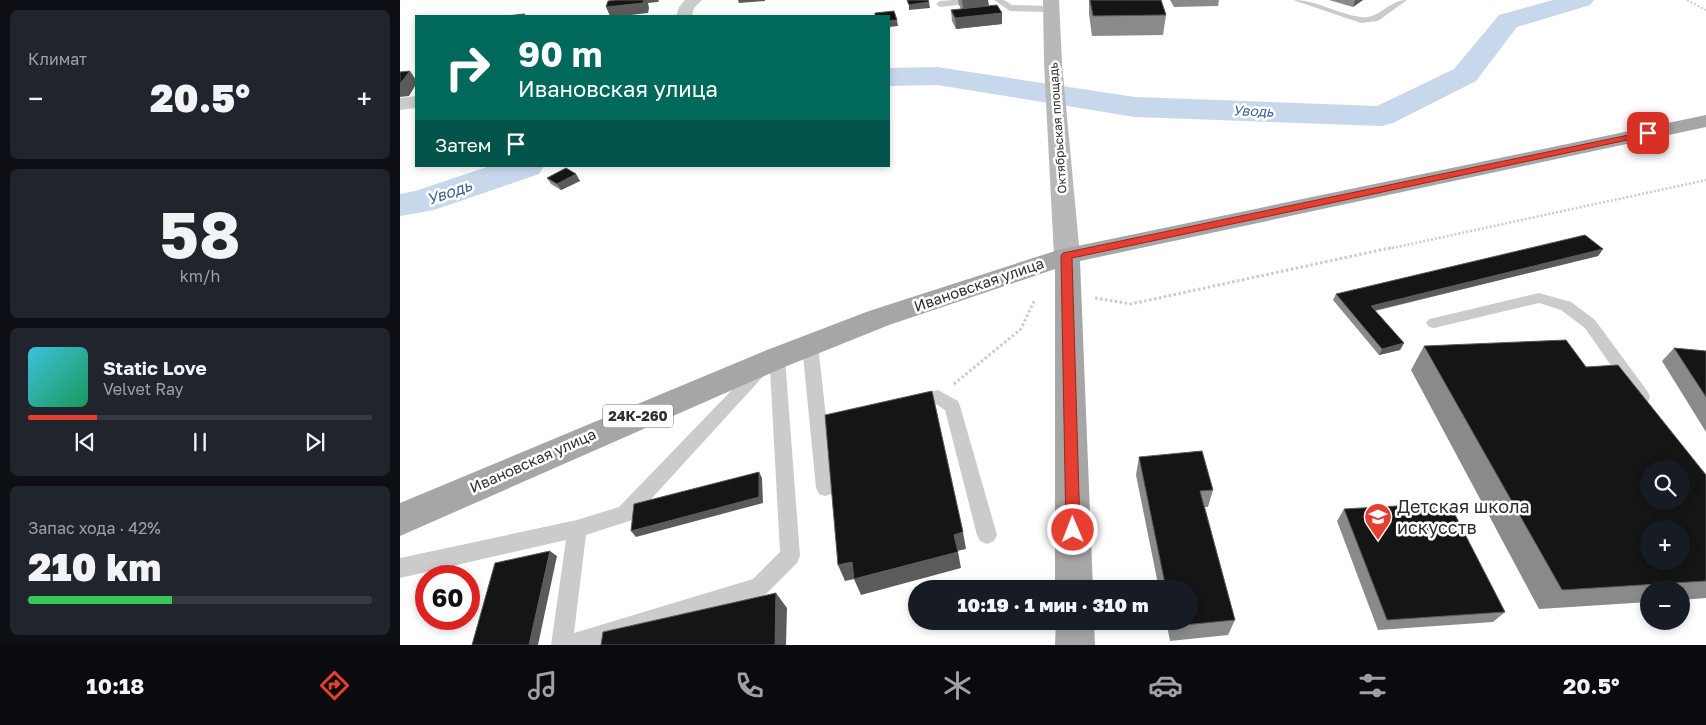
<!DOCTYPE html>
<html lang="ru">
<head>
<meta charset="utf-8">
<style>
  :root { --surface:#171b24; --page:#20242c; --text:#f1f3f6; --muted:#9ea1a6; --line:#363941; --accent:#e63e30 }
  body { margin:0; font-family:"Golos Text",sans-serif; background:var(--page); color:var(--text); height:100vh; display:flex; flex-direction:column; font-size:19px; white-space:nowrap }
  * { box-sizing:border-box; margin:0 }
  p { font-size:16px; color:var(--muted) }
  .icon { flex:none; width:28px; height:28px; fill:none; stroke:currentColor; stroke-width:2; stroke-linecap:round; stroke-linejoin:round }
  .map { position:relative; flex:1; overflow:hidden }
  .side { display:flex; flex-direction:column; gap:10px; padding:10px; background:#0d0f14; width:400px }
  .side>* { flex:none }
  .banner { position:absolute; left:15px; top:15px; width:475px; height:152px; border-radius:0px; box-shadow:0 2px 8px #0003; background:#00695c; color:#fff; overflow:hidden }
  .tools { position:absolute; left:1240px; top:460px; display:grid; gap:10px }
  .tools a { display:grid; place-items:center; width:50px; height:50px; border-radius:50%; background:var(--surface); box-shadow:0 2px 8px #0003; font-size:25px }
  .speed { position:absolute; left:15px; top:565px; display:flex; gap:10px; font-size:25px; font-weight:700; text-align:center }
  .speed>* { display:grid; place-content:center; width:65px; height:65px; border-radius:50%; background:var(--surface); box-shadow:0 2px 8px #0003; line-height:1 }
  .speed .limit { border:8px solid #d22; background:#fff; color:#111 }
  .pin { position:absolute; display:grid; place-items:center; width:42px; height:42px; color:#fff; margin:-21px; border-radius:10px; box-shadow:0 2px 8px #0006 }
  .me { position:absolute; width:55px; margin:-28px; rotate:359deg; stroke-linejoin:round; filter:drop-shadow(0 0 4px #0008) }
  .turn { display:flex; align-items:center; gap:18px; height:105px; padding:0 20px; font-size:22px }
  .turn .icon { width:65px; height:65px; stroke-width:2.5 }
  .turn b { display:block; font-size:35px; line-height:42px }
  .then { display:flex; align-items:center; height:48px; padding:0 20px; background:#0003; gap:10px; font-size:19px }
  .big { font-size:38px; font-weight:800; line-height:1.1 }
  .side .card { flex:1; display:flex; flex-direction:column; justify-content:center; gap:8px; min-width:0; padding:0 18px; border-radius:8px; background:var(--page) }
  .side .dial { align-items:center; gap:0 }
  .dial b { font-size:65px; line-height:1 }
  .song { display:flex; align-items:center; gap:15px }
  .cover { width:60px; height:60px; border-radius:8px; background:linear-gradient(135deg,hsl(190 70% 55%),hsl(150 70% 35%)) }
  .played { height:5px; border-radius:2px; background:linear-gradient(90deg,var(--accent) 20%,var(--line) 20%) }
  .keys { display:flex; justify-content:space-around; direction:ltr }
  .heat { display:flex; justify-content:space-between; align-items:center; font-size:28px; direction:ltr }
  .charge { height:8px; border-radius:4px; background:linear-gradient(90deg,#34c759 42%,var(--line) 0) }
  .trip { position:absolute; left:508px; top:580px; width:290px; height:50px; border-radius:25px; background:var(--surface); box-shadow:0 2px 8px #0003; font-weight:800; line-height:50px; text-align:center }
  .dock { display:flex; height:80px; justify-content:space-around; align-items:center; background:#090b0e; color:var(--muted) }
  .dock .icon { width:35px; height:35px }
  .dock .on { color:var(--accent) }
  .dock b { font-size:22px; color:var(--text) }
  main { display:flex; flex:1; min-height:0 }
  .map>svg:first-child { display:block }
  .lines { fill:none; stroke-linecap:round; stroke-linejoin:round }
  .river { fill:#c8d8ec; fill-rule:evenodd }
  .path-far2 { stroke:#cbcbcb; stroke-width:2; stroke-dasharray:2 2; stroke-linecap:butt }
  .path-far1 { stroke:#cbcbcb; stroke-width:2.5; stroke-dasharray:2 2; stroke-linecap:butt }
  .path { stroke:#cbcbcb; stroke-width:3; stroke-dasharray:2.5 2.5; stroke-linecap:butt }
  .service { fill:#cbcbcb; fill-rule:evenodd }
  .minor { fill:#cbcbcb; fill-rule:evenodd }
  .secondary { fill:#b8b8b8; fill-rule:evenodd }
  .primary { fill:#a6a6a6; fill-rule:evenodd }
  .wall { fill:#8a8a8a }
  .shaded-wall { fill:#5b5b5b }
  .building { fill:#151515; stroke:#5b5b5b; fill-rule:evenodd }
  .route { fill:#e63e30; stroke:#96281f }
  .labels { text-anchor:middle; stroke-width:5; stroke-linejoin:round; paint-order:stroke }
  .far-street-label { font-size:12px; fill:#2e2e2e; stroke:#fff }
  .far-water-label { font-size:14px; font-style:italic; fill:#3c6391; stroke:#fff }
  .shield { fill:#fff; stroke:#6d6d6d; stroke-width:1 }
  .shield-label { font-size:14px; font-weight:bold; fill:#2e2e2e }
  .street-label { font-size:15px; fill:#2e2e2e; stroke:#fff }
  .water-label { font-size:16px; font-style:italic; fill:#3c6391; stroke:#fff }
  .near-poi-label { font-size:18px; fill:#2e2e2e; stroke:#fff; text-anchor:start }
</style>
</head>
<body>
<main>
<section class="side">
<div class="card"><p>Климат</p>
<div class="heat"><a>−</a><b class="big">20.5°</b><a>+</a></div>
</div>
<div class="card dial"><b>58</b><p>km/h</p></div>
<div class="card">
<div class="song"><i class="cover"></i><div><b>Static Love</b><p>Velvet Ray</p></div></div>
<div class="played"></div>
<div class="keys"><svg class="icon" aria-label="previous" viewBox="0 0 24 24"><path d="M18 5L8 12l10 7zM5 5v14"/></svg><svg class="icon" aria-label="pause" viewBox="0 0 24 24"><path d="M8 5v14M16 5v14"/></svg><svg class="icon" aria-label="next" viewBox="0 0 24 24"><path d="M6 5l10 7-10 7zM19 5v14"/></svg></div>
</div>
<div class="card"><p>Запас хода · 42%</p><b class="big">210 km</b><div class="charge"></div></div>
</section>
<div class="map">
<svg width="1306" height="645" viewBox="0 0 1306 645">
  <rect width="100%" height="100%" fill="#fff"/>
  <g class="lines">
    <g class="river">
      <polygon points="1153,0 1194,0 1190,5 1117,27 1076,81 993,123 982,126 735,117 537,85 489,86 489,68 537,67 735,97 977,106 1054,69 1099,15"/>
      <polygon points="90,166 144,166 139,174 34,210 0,216 0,194 15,191"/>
    </g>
    <polyline class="path-far2" points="1287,0 1306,10"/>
    <polyline class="path-far1" points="988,249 1306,180"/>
    <g class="path">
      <polyline points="695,298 731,304 994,247"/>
      <polyline points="554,384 621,329 634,301"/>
    </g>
    <g class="service">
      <polygon points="553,0 580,0 576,3 540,7 536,4 540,1"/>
      <polygon points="594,0 604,0 612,5 651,6 655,9 651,12 610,11"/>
      <path d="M 893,0 C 917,0 937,14 961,17 C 979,20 988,0 1007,0 L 978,21 L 961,23 Z"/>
      <polygon points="1139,293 1171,302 1195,320 1248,392 1250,397 1248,402 1242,404 1236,402 1185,328 1161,310 1139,303 1034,328 1029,327 1026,323 1029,319 1034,318"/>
      <polygon points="410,339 415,341 418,345 426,417 445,413 451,415 453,420 451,425 427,431 434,488 431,494 425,496 419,494 416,488 402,345 405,341"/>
      <path d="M 377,352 L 383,354 L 385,358 L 400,556 L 397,563 L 366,594 L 359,597 L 205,645 L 151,645 L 166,540 L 0,578 L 0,558 L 177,520 L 219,507 L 356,365 L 362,363 L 368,365 L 370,369 L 369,358 L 371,354 ZM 370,369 L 380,552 L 353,579 L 174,633 L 186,535 L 232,520 Z"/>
      <polygon points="538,390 558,401 560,406 597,535 594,541 587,544 580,541 577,535 545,410 536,404 513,410 507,408 505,403 507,398"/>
    </g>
    <g class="minor">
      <polygon points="285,0 302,0 294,8 292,16 276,16 279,7"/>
      <polygon points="16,96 16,108 0,110 0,98"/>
    </g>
    <polygon class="secondary" points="643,0 659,0 662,63 680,256 676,262 667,264 658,262 654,256 644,63"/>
    <g class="primary">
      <polygon points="1306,115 1306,127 680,261 693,589 655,589 655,269 489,325 387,366 0,536 0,503 367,350 469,311 658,250"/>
      <polygon points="656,621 694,621 695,645 655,645"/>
    </g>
  </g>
  <g class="wall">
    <polygon points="558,0 588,0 589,6 602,24 556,29 552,21 551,10 561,9 559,5"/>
    <polygon points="689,0 761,0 766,15 763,35 692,36 689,14"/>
    <polygon points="770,0 819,0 818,6 774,7"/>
    <polygon points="929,0 963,0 953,7"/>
    <polygon points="176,174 180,181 161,190 151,184 147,178"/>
    <polygon points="1203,249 1198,256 975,311 1004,343 1000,350 979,355 933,300 936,294"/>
    <polygon points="1024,346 1186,367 1306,475 1306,598 1281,600 1281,589 1249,589 1249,602 1139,609 1011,370"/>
    <polygon points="1274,348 1306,351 1306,432 1262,361"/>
    <polygon points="739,457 813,490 808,507 805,507 835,620 828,635 770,641 766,621 789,621 789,589 759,589 736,475"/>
    <polygon points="944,509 1105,612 1093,622 978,630 937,521"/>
  </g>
  <g class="shaded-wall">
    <polygon points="229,0 259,0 258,2 248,3 249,8 248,13 222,16 210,16 206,7"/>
    <polygon points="338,0 365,0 365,1 339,3"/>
    <polygon points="562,0 588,0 589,12 564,15"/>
    <polygon points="955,0 963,0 953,7"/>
    <polygon points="529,2 530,8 509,10 509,5"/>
    <polygon points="602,13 602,24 556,29 555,18"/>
    <polygon points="497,20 498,26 489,27 489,21"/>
    <polygon points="10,71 16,80 16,87 15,86 9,96 0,97 0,84"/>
    <polygon points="176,174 180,181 161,190 157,184"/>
    <polygon points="1203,249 1198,256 968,312 971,306"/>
    <polygon points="1004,343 1000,350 979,355 982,349"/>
    <polygon points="359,472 362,478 363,503 236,537 231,531"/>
    <polygon points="563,532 566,549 557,551 554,535"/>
    <polygon points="150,551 157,556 138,645 129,645"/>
    <polygon points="558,552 561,568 461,595 454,579"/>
    <polygon points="452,562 459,578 445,581 438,565"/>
    <polygon points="376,593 387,608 386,645 375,645"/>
  </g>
  <g class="building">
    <polygon points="215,0 244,0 243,3 206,7 208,1"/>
    <polygon points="507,0 528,0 529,2 509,5"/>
    <polygon points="690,0 761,0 766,15 693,16"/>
    <polygon points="597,5 602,13 555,18 551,10"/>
    <polygon points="494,11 497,20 489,21 489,16 475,16 475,13"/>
    <polygon points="125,14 123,16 106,16"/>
    <polygon points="10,71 0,84 0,72"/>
    <polygon points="166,168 176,174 157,184 147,178"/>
    <polygon points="1185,235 1203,249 971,306 1004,343 982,349 936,294"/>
    <path d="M 1166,340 L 1186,367 L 1218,365 L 1306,475 L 1306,581 L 1162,590 L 1024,346 ZM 1249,469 L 1281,469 L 1281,501 L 1249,501 ZM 1249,529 L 1281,529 L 1281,561 L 1249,561 Z"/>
    <polygon points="1274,348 1306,351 1306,397"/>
    <polygon points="532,391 563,532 554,535 558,552 454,579 452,562 438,565 425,415"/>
    <polygon points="802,451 813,490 800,491 835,620 774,626 773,621 789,621 789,589 766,589 739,457"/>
    <polygon points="359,472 359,497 231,531 234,504"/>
    <polygon points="1049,503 1105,612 987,620 944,509"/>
    <polygon points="150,551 129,645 72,645 95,563"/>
    <polygon points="376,593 375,645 201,645 203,632"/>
  </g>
  <polygon class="route" points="1248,131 1253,133 1251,135 672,258 680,530 678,535 673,537 668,535 666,530 661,256 663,253"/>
  <defs>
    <symbol id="school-pin" viewBox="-11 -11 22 30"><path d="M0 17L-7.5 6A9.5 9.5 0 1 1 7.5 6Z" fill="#e63e30" stroke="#fff"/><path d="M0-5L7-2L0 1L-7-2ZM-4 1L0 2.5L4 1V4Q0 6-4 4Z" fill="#fff"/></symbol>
  </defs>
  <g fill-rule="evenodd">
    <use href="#school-pin" x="962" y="501" width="32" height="43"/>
  </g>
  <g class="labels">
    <g class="far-street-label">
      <text transform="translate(658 128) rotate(-94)" y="4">Октябрьская площадь</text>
    </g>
    <g class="far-water-label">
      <text transform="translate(853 111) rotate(2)" y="5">Уводь</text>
    </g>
    <rect class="shield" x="203" y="404.5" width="70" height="23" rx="4"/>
    <g class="shield-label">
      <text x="238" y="421">24К-260</text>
    </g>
    <g class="street-label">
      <text transform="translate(579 285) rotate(-19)" y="5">Ивановская улица</text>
      <text transform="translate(133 461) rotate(-24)" y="5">Ивановская улица</text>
    </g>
    <g class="water-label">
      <text transform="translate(49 192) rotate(-19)" y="6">Уводь</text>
    </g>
    <g class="near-poi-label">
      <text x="997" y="513">Детская школа<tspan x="997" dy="21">искусств</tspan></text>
    </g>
  </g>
</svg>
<div class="tools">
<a><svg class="icon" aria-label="search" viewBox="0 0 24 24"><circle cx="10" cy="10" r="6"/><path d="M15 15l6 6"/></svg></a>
<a>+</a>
<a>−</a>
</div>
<div class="speed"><div class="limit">60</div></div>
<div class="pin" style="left:1248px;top:133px;background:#d93025"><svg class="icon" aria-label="arrive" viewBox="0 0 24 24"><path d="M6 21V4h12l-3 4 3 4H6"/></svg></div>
<svg class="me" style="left:673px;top:530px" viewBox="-20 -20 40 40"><circle r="17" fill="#e63e30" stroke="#fff" stroke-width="3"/><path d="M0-11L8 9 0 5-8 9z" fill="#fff"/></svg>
<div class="trip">10:19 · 1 мин · 310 m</div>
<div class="banner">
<div class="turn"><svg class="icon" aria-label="right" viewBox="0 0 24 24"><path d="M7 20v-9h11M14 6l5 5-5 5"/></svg><div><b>90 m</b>Ивановская улица</div></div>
<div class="then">Затем<svg class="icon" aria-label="arrive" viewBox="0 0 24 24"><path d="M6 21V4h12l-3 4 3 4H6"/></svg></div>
</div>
</div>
</main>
<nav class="dock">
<b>10:18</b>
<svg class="icon on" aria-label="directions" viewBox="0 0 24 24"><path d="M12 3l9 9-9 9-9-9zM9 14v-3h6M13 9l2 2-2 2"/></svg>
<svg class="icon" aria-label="music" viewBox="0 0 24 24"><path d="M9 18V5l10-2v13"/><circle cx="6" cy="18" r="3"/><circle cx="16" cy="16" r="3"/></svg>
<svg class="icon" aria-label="phone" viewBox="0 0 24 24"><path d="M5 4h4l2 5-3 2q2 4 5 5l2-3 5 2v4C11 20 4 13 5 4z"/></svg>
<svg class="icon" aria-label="climate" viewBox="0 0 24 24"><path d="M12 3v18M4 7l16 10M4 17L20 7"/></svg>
<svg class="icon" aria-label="car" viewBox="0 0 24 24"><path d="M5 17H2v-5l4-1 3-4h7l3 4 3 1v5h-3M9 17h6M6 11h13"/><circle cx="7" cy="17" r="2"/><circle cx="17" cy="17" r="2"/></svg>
<svg class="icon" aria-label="filters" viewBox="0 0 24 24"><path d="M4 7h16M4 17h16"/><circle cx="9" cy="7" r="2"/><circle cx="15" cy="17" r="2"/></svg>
<b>20.5°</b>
</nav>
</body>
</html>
